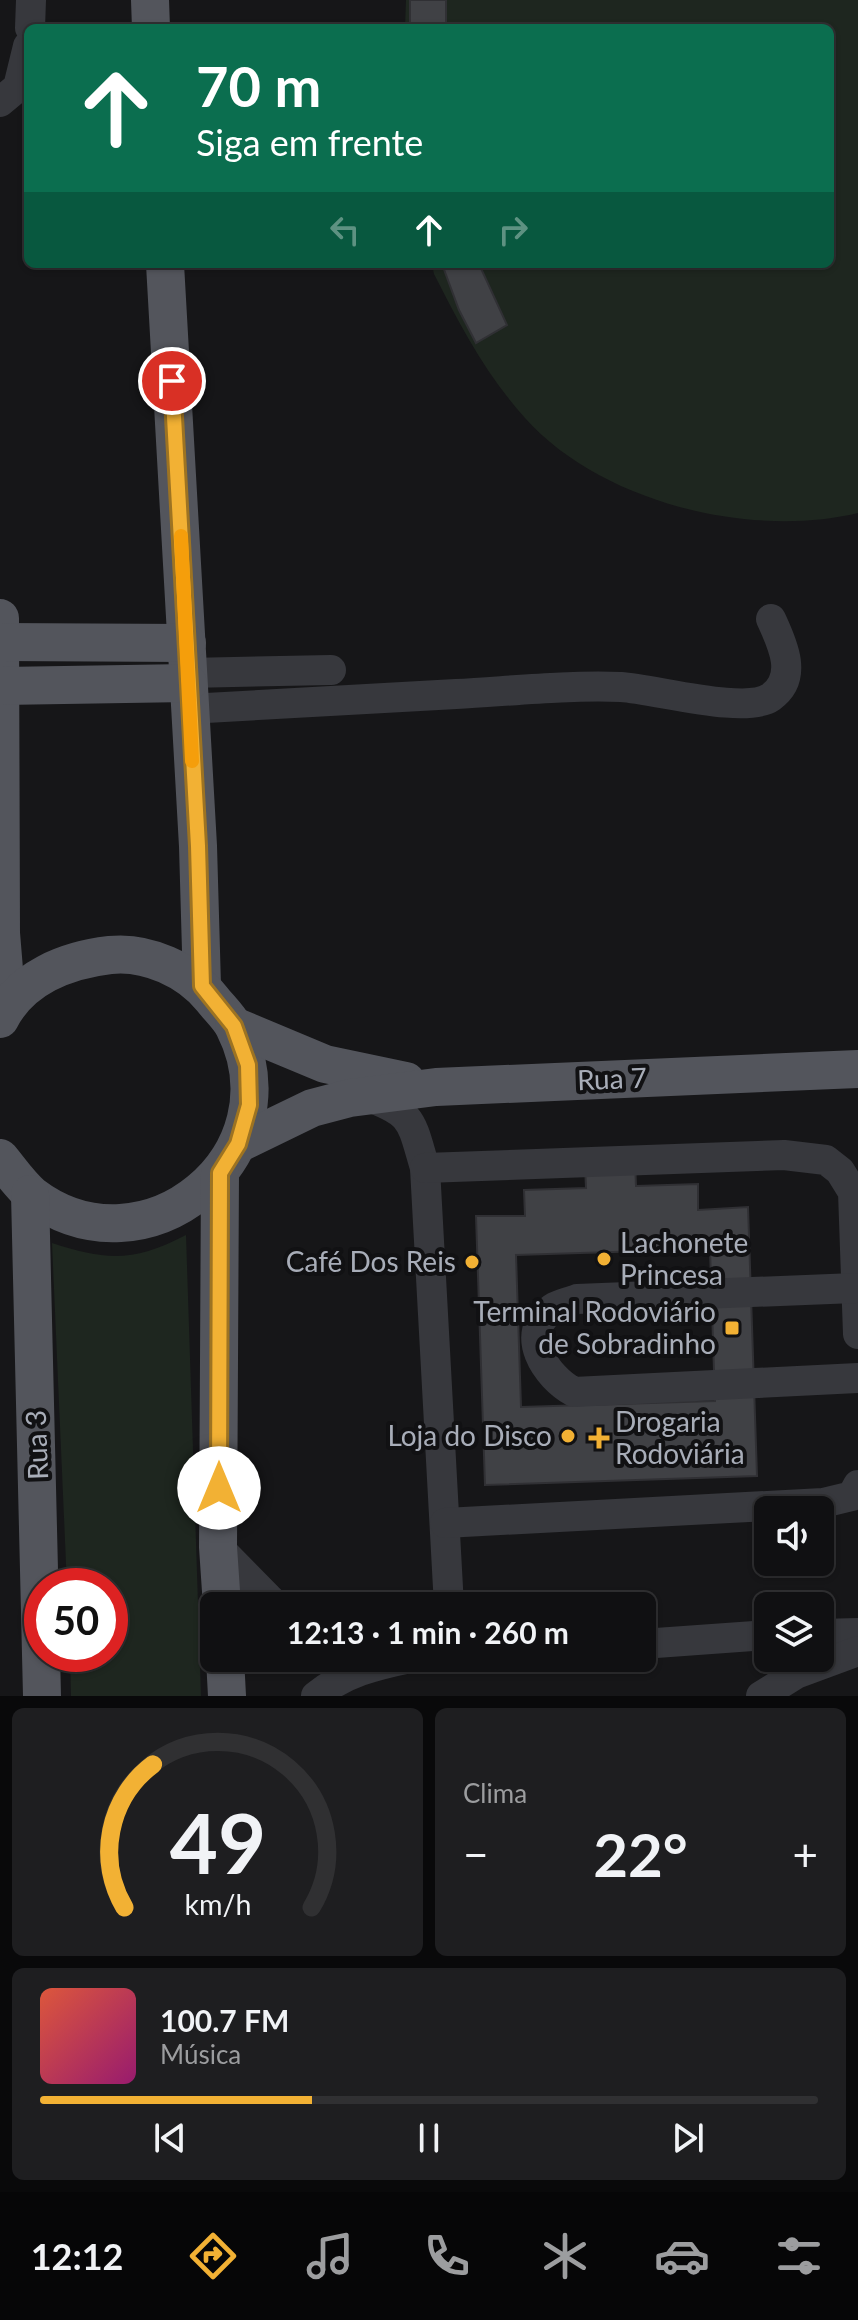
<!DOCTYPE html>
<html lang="pt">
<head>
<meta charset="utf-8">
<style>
  :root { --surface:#101012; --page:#1e1e20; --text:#f1f3f6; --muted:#9c9d9f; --line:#303032; --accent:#f2b134 }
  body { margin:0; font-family:Lato,sans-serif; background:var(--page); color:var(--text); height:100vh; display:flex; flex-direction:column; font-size:30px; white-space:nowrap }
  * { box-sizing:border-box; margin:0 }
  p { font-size:26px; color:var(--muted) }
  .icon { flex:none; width:44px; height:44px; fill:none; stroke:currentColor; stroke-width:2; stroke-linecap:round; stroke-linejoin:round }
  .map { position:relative; height:1696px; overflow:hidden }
  .details { display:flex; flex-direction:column; gap:12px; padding:12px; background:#09090a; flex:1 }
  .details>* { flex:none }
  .banner { position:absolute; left:24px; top:24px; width:810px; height:244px; border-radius:12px; box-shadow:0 2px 6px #0004,0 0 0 2px var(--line); background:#0b6e4f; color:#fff; overflow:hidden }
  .controls { position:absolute; left:754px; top:1496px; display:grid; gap:16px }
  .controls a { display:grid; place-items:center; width:80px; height:80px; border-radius:12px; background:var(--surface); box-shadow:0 2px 6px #0004,0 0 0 2px var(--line); font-size:40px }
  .speed { position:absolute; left:24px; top:1568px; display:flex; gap:16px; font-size:40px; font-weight:700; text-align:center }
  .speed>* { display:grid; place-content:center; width:104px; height:104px; border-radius:50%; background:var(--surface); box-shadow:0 2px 6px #0004,0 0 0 2px var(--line); line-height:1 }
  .speed .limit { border:12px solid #d22; background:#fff; color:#111 }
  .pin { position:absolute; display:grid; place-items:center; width:68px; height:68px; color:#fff; margin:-34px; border:4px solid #fff; border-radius:50%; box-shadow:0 2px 8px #0007 }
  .me { position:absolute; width:88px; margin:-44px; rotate:0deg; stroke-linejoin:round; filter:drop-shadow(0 0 6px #0008) }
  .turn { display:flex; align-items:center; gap:28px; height:168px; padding:0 40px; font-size:36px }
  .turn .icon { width:104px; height:104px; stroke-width:2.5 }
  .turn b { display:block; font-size:56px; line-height:68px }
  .lanes { display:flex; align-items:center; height:76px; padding:0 40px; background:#0003; justify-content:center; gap:40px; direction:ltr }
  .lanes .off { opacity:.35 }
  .big { font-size:60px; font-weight:700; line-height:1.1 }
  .details .tile { flex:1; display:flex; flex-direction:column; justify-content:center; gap:12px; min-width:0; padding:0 28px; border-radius:12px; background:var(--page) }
  .details .dial { align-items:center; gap:0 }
  .dial svg { height:208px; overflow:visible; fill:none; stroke:var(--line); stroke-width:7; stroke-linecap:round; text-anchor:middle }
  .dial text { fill:var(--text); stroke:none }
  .song { display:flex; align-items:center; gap:24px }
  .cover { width:96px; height:96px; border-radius:12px; background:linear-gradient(135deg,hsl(10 70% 55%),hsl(320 70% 35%)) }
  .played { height:8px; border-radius:4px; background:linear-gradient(90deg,var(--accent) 35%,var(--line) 35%) }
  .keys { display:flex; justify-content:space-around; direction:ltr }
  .heat { display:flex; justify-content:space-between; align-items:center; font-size:44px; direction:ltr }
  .details .tiles { flex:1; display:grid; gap:12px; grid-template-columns:1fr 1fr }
  .tile:last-child { grid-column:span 2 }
  .trip { position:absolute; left:200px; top:1592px; width:456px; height:80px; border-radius:12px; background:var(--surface); box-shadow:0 2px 6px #0004,0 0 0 2px var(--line); font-weight:700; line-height:80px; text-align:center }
  .tab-bar { display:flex; height:128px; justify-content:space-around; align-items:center; background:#060607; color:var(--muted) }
  .tab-bar .icon { width:56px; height:56px }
  .tab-bar .active { color:var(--accent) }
  .tab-bar b { font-size:36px; color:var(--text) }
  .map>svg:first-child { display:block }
  .green { fill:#1e261f }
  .building { fill:#404145; stroke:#303034; stroke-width:2; fill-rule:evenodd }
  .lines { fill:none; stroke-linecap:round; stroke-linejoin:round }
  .minor { stroke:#37383d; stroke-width:30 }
  .major { stroke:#53555c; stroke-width:38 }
  .route-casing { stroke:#9d7322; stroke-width:20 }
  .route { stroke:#f2b134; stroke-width:14 }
  .slow { stroke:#f59e0b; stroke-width:14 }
  .poi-dot { fill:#f2b134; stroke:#111113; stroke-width:3 }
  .labels { text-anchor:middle; stroke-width:8; stroke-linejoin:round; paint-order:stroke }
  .street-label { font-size:28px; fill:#a8adb8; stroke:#111113 }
  .poi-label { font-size:28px; fill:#a8adb8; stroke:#111113; text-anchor:end }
</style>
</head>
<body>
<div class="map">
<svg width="858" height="1696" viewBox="0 0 858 1696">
  <rect width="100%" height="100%" fill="#161618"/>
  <g class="green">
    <path d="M 406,0 L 858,0 L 858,513 C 750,539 600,502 525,418 C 486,375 460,325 434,274 L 432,264 L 830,264 L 830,28 L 405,28 Z"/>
    <path d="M 186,1235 L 201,1696 L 71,1696 L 70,1654 L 110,1654 L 110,1586 L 67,1586 L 52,1243 C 107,1261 134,1262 186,1235 Z"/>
  </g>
  <g class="building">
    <rect x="410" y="0" width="36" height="28"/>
    <polygon points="442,264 479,264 507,325 476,343 459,310"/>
    <path d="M 635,1163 L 636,1186 L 698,1184 L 698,1210 L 748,1207 L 757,1476 L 485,1485 L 476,1216 L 525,1216 L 524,1190 L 586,1188 L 585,1165 ZM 710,1249 L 715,1401 L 521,1407 L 516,1255 Z"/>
  </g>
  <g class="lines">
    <g class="minor">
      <polyline points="30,28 31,0"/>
      <polyline points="0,102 18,87 28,46"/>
      <polyline points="188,673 331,670"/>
      <path d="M 188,709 C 278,704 367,699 456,694 C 511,691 566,685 621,687 C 655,689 746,715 771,697 C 799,677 782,643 771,619"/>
      <path d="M 366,1096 C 414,1113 411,1121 425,1168 L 449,1606"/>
      <polyline points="425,1168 784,1155 826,1160 840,1171 853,1192 858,1334"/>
      <path d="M 855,1288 L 577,1299 C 570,1302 559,1304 553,1308 C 517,1334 546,1377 574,1392 L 858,1378"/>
      <polyline points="445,1523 823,1503 852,1496 858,1485"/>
      <polyline points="218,1547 276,1606"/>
      <polyline points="820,1634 858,1633"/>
      <polyline points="642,1644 768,1635"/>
      <path d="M 316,1696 C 343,1673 376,1665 410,1658"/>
      <polyline points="761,1696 796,1674 858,1651"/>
    </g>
    <g class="major">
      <polyline points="150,0 151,28"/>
      <polyline points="165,264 198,846 202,986"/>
      <polyline points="0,618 1,933 7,1006"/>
      <polyline points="1,642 187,643"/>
      <polyline points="2,686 188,683"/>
      <path d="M 0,1019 C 21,978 66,960 110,955 C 147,951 189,970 212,999 C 219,1008 229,1017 234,1027 C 299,1155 145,1281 32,1195 C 20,1185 10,1170 0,1158"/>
      <polyline points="234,1026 325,1064 406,1081"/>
      <polyline points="238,1144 312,1108 350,1098 436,1087 858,1069"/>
      <polyline points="220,1173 218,1547 222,1606"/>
      <polyline points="30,1194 42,1696"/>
      <polyline points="225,1658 227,1696"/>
    </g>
  </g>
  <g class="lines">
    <defs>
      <polyline id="route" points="172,381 198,846 202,986 234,1026 248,1065 249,1105 238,1144 220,1173 219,1488"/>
    </defs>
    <use href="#route" class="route-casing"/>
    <use href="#route" class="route"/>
    <polyline class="slow" points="181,536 192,761"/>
  </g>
  <g class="poi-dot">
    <circle cx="604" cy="1259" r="8"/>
    <circle cx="472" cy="1262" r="8"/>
    <rect x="724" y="1320" width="16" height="16" rx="4"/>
    <circle cx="568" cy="1436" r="8"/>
    <path d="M595 1426h8v8h8v8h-8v8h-8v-8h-8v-8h8z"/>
  </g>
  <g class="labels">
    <g class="street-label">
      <text transform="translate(612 1079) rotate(-2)" y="10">Rua 7</text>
      <text transform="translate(37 1445) rotate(-92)" y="10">Rua 3</text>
    </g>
    <g class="poi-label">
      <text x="620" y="1253" text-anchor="start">Lachonete<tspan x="620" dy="32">Princesa</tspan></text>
      <text x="456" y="1272">Café Dos Reis</text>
      <text x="716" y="1322">Terminal Rodoviário<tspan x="716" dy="32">de Sobradinho</tspan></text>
      <text x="615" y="1432" text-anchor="start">Drogaria<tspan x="615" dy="32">Rodoviária</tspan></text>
      <text x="552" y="1446">Loja do Disco</text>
    </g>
  </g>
</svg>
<div class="controls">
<a><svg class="icon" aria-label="sound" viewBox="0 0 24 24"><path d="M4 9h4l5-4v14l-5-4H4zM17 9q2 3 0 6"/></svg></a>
<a><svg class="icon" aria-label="layers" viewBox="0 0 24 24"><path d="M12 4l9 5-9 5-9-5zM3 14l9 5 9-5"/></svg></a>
</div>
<div class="speed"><div class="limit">50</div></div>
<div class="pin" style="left:172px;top:381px;background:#d93025"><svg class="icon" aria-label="arrive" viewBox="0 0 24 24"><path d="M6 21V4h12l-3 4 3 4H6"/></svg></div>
<svg class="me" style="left:219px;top:1488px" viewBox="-20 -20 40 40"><circle r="19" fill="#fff"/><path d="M0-13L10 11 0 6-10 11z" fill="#f2b134"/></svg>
<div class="trip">12:13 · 1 min · 260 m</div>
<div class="banner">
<div class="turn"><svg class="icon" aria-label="ahead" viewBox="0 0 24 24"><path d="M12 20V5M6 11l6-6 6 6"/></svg><div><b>70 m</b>Siga em frente</div></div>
<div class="lanes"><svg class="icon off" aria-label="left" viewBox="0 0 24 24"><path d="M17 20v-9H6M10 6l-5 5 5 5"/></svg><svg class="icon" aria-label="ahead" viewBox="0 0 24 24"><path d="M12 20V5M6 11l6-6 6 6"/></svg><svg class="icon off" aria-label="right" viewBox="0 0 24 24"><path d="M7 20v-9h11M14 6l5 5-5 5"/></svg></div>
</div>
</div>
<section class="details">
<div class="tiles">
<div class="tile dial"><svg viewBox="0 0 100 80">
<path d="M14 69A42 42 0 1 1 86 69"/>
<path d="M14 69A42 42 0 0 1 25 14" stroke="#f2b134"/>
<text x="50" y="56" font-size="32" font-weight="700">49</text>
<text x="50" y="72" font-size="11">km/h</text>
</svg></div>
<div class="tile"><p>Clima</p>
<div class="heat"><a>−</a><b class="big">22°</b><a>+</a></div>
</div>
<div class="tile">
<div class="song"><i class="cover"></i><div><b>100.7 FM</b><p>Música</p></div></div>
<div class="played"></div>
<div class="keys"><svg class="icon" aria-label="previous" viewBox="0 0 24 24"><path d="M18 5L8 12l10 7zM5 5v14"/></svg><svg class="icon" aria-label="pause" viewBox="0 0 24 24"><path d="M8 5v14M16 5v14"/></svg><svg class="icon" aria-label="next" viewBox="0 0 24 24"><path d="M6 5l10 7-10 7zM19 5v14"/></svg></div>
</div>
</div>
</section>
<nav class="tab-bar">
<b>12:12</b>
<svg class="icon active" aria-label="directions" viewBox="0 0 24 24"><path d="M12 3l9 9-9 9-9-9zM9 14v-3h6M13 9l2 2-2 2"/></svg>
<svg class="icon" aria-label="music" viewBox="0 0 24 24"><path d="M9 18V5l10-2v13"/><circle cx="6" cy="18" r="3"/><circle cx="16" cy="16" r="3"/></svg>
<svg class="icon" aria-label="phone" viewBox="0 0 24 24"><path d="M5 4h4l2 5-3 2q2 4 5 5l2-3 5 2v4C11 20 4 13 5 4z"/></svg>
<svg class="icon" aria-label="climate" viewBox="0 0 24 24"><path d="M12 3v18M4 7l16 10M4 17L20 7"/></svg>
<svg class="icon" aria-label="car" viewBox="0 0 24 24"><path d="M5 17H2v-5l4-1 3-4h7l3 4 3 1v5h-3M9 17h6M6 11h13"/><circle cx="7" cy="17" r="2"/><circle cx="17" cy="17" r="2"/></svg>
<svg class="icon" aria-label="filters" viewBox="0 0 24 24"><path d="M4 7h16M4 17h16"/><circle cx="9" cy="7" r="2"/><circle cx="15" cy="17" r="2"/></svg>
</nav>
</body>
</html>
